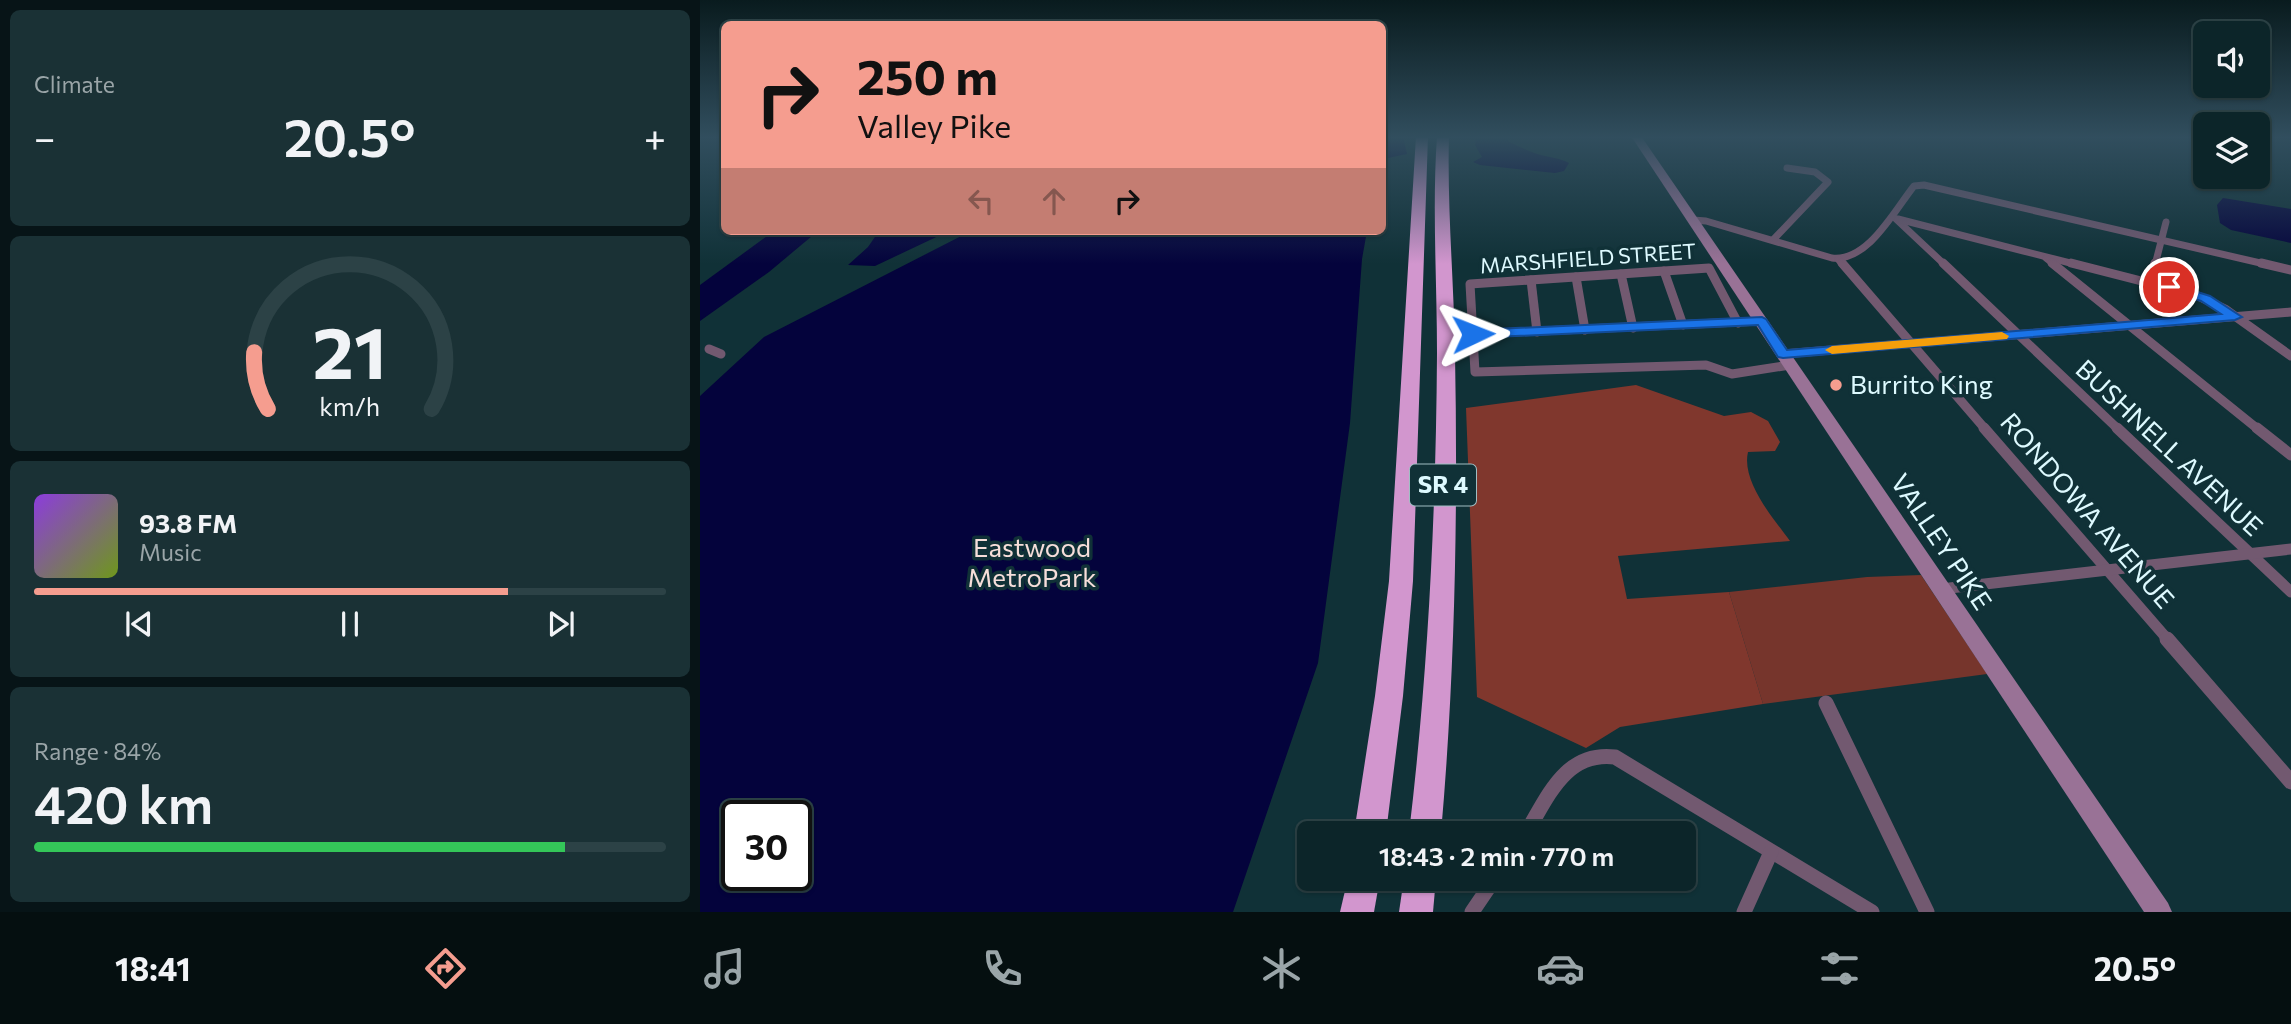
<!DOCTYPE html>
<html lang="en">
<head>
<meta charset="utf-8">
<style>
  :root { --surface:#0c2529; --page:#1a3135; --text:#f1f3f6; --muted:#9aa5a8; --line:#2c4246; --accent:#f59d8f }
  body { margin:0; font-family:Commissioner,sans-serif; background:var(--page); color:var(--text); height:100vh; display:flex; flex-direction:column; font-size:26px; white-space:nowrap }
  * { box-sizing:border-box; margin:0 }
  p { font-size:23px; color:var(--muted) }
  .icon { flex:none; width:38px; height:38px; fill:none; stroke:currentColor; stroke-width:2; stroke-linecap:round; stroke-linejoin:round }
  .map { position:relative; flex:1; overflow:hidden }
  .panel { display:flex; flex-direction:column; gap:10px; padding:10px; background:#071417; width:700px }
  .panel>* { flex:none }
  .banner { position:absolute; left:21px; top:21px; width:665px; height:214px; border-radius:10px; box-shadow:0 2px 5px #0004,0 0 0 2px var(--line); background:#f59d8f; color:#111; overflow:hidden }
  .buttons { position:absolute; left:1493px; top:21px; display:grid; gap:14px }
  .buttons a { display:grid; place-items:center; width:77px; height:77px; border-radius:10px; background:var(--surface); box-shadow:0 2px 5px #0004,0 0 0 2px var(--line); font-size:35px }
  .speed { position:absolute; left:21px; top:800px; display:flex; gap:14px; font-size:35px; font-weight:700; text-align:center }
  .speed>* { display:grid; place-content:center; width:91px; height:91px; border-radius:50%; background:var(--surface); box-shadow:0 2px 5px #0004,0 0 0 2px var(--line); line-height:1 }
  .speed .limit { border:4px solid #111; border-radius:10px; background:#fff; color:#111 }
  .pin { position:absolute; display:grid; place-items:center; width:60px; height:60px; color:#fff; margin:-30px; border:4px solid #fff; border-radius:50%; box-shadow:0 2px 7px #0007 }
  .me { position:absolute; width:77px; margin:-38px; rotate:88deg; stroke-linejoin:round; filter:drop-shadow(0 0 5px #0008) }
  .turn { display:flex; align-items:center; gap:24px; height:147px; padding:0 21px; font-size:32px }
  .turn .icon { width:91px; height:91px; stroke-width:2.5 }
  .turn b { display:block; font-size:49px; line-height:60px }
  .lanes { display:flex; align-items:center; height:66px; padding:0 21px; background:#0003; justify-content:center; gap:35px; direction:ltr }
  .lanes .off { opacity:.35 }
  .big { font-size:52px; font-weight:600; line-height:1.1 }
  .panel .tile { flex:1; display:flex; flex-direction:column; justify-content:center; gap:10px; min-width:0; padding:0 24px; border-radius:10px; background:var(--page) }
  .panel .dial { align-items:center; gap:0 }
  .dial svg { height:182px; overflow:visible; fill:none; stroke:var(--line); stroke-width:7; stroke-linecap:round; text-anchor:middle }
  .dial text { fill:var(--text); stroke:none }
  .song { display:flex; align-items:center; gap:21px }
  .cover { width:84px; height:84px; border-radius:10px; background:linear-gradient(135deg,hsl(270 70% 55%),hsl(80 70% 35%)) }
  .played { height:7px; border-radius:4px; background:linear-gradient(90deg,var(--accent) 75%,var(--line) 75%) }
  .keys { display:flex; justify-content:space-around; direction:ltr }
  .heat { display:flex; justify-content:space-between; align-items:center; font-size:38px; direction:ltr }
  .charge { height:10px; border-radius:5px; background:linear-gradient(90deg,#34c759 84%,var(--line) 0) }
  .trip { position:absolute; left:597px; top:821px; width:399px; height:70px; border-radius:10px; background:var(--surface); box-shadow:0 2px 5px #0004,0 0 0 2px var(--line); font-weight:600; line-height:70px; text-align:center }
  .dock { display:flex; height:112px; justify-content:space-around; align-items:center; background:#050f10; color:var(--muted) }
  .dock .icon { width:49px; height:49px }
  .dock .current { color:var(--accent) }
  .dock b { font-size:32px; color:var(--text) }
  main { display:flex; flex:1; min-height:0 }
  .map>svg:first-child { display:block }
  .green { fill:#76352c }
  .forest { fill:#80372d }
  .water { fill:#04033c; fill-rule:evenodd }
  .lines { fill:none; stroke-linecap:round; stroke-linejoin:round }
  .street-far3 { stroke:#725970; stroke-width:7 }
  .street-far2 { stroke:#725970; stroke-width:9 }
  .street-far1 { stroke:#725970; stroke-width:11 }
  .street { stroke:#725970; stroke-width:15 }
  .secondary { fill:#997296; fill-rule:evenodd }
  .highway { fill:#d296ce; fill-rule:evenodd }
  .route { fill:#1a73e8; stroke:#114b97; stroke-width:2 }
  .slow { fill:#f59e0b }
  .poi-dot { fill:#f59d8f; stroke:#103137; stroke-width:2.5 }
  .labels { text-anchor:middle; stroke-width:7; stroke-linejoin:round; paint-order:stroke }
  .far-street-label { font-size:21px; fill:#defaff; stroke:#103137 }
  .shield { fill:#103137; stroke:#a0bec3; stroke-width:2 }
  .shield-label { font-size:24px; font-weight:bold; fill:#defaff }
  .poi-label { font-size:26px; fill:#defaff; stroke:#103137; text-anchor:start }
  .street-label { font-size:26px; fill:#defaff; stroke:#103137 }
  .park-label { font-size:26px; fill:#f6deda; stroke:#103137 }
</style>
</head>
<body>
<main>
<section class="panel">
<div class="tile"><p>Climate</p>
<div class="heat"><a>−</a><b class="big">20.5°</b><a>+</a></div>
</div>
<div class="tile dial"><svg viewBox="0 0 100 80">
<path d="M14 69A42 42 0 1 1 86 69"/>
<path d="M14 69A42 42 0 0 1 8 44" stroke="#f59d8f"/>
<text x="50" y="56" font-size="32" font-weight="700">21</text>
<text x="50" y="72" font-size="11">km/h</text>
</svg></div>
<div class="tile">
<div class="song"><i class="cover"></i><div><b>93.8 FM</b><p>Music</p></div></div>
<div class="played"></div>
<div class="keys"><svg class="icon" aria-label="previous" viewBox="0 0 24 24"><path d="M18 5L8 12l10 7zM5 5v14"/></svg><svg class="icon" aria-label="pause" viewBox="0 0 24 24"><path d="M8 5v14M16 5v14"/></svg><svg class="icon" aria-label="next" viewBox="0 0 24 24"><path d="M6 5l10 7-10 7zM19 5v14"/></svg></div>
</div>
<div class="tile"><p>Range · 84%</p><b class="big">420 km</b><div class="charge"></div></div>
</section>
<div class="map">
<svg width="1591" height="912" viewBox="0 0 1591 912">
  <rect width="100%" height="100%" fill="#103137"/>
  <polygon class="green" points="1221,575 1287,674 1063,704 1029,592 1167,577"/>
  <path class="forest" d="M 936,385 L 1024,416 L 1051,412 L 1068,421 L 1080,442 L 1075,451 L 1048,452 C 1041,482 1074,519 1090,541 L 918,556 L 927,599 L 1029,592 L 1063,704 L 920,727 L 886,748 L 777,697 L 766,408 Z"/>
  <g class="water">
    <polygon points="683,136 703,136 707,154 688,158 683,163"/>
    <path d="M 784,136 L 807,136 L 808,141 C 818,146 829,152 841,155 C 852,158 859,158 869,163 L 864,171 L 855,173 L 780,165 L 773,162 L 782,157 L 775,145 L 776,140 Z"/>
    <polygon points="1523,198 1591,209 1591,243 1531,230 1520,223 1517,205"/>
    <polygon points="74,231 118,231 69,272 0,321 0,285"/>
    <polygon points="179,231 249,231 175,266 148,265 168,247"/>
    <path d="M 271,231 L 667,231 L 662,259 L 650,423 L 618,663 L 533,912 L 0,912 L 0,396 L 64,337 ZM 37,816 L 96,816 L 96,875 L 37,875 Z"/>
  </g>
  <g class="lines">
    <g class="street-far3">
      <polyline points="1196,219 1245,265"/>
      <polyline points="1198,219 1378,265"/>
      <path d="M 993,220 L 1006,221 L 1132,258 C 1168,262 1194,211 1214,186 L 1224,185 L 1569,265"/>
      <polyline points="1073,240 1128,182 1115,172 1087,168"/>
      <polyline points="1346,258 1355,265"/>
      <polyline points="1138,259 1143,265"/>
      <polyline points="1455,265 1466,222"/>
    </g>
    <g class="street-far2">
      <polyline points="1142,263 1286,430"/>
      <polyline points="1243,263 1419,430"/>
      <polyline points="1352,263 1559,430"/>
      <polyline points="1371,263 1496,295 1525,309 1591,356"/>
      <polyline points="1561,263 1591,270"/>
      <polyline points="964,271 983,325"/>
      <polyline points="921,274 933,328"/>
      <polyline points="876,277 885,330"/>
      <polyline points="831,280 837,332"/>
      <polyline points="1450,282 1455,263"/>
      <polyline points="1038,323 1009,268 770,284 775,372 1006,365 1032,374 1090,365"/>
      <polyline points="773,334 1061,321"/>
      <polyline points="9,349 21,354"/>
      <polyline points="1083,354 1591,312"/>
    </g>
    <g class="street-far1">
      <polyline points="1284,428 1469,641"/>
      <polyline points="1417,428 1591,592"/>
      <polyline points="1557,428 1591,455"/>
      <polyline points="1241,589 1591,549"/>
    </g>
    <g class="street">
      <polyline points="1467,639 1591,782"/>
      <polyline points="1126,703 1227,912"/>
      <path d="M 826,833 C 848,797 865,751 915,757 L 1172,912"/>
      <polyline points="772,912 795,878"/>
      <polyline points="1044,912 1071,852"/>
    </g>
    <polygon class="secondary" points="931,136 941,136 1468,903 1472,912 1444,912"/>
    <g class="highway">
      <polygon points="716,136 728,136 713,581 703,696 686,833 654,833 675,696 689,581"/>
      <path d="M 737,136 L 749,136 C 747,209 754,281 755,354 C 758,514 755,674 741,833 L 709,833 C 728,674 736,513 737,353 C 737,280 732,208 737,136 Z"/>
      <polygon points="648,878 680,878 674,912 640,912"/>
      <polygon points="704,878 736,878 733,912 699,912"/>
    </g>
  </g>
  <linearGradient id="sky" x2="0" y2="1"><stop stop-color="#091b1e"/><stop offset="0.52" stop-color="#314e5e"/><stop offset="1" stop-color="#314e5e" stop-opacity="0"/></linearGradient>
  <rect width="1591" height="264" fill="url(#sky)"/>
  <polygon class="route" points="1469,283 1510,296 1542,317 1535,320 1083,358 1078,357 1058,325 773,338 766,334 773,330 1062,317 1066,319 1087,350 1521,314 1501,301 1465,290 1463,287"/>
  <polygon class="slow" points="1302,332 1309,336 1307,339 1132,354 1125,350 1132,346"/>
  <circle class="poi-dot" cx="1136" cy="385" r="7"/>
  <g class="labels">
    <g class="far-street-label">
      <text transform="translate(888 259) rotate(-4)" y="7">MARSHFIELD STREET</text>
    </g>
    <rect class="shield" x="710" y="464.5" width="66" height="41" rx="5"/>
    <g class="shield-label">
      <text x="743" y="493">SR 4</text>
    </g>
    <g class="poi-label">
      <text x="1150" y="394">Burrito King</text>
    </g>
    <g class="street-label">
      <text transform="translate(1469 448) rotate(43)" y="9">BUSHNELL AVENUE</text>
      <text transform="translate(1387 511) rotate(49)" y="9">RONDOWA AVENUE</text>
      <text transform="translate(1241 542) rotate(56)" y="9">VALLEY PIKE</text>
    </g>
    <g class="park-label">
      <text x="332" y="557">Eastwood<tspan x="332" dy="30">MetroPark</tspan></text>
    </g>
  </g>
</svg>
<div class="buttons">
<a><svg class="icon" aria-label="sound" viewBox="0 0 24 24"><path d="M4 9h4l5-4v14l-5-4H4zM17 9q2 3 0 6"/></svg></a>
<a><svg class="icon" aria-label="layers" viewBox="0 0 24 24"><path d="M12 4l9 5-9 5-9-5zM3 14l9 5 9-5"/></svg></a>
</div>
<div class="speed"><div class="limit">30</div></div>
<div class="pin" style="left:1469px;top:287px;background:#d93025"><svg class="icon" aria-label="arrive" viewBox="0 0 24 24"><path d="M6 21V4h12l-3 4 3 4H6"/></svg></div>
<svg class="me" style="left:773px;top:334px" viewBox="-20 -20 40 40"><path d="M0-17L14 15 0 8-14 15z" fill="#1a73e8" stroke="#fff" stroke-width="4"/></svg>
<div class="trip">18:43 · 2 min · 770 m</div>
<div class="banner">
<div class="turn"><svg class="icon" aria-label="right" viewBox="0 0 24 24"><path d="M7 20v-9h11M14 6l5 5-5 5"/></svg><div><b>250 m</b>Valley Pike</div></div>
<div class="lanes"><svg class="icon off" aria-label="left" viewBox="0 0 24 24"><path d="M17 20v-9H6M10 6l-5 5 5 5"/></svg><svg class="icon off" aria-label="ahead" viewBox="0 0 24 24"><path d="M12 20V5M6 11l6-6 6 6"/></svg><svg class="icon" aria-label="right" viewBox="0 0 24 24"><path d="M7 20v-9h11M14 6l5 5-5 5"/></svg></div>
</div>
</div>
</main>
<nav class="dock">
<b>18:41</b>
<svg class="icon current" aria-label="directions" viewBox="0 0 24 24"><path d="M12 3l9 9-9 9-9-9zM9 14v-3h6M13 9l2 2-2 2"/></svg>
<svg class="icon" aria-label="music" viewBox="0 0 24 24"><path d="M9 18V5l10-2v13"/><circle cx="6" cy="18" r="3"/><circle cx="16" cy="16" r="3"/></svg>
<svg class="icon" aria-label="phone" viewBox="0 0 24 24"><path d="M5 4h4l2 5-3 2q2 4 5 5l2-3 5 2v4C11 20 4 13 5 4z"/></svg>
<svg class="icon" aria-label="climate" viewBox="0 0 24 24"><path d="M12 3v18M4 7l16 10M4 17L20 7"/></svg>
<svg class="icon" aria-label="car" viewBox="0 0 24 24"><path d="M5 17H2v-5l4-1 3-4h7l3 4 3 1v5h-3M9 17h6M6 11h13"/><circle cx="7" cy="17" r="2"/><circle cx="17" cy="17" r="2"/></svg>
<svg class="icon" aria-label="filters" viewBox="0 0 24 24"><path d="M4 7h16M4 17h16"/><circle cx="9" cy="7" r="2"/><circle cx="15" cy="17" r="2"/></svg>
<b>20.5°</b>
</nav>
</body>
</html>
